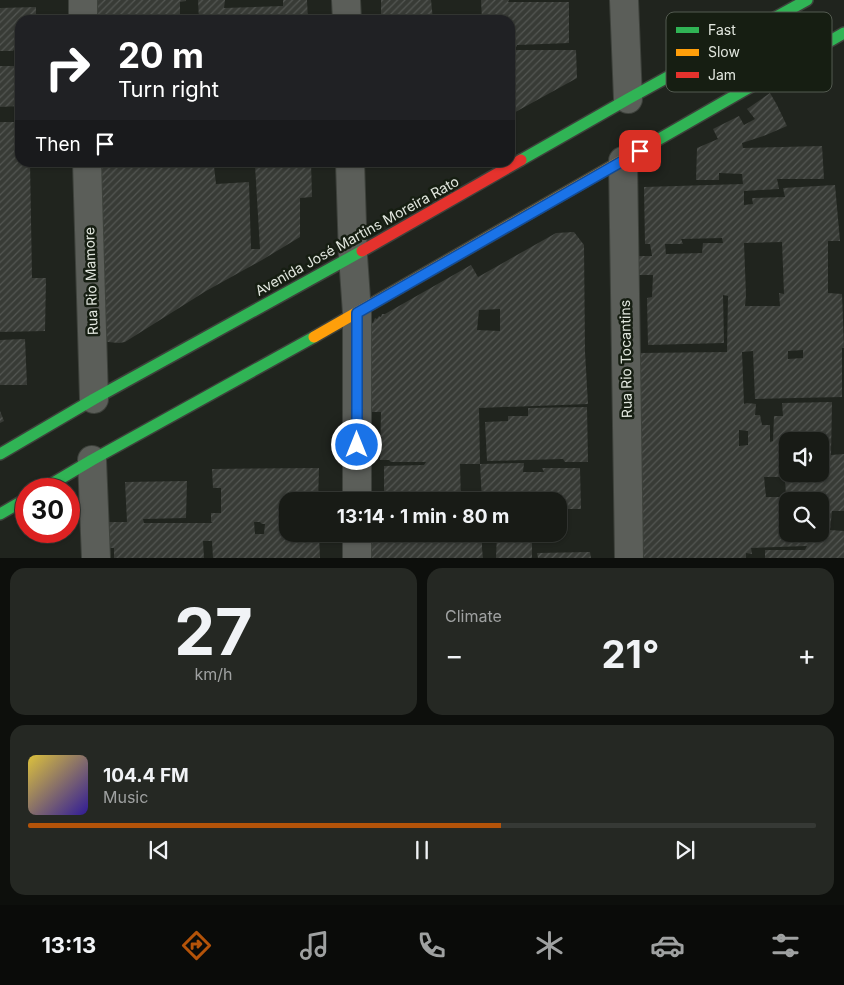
<!DOCTYPE html>
<html lang="en">
<head>
<meta charset="utf-8">
<style>
  :root { --surface:#181b16; --page:#252823; --text:#f1f3f6; --muted:#9fa1a1; --line:#363935; --accent:#b45309 }
  body { margin:0; font-family:Inter,sans-serif; background:var(--page); color:var(--text); height:100vh; display:flex; flex-direction:column; font-size:19px; white-space:nowrap }
  * { box-sizing:border-box; margin:0 }
  p { font-size:16px; color:var(--muted) }
  .icon { flex:none; width:28px; height:28px; fill:none; stroke:currentColor; stroke-width:2; stroke-linecap:round; stroke-linejoin:round }
  .map { position:relative; height:558px; overflow:hidden }
  .drawer { display:flex; flex-direction:column; gap:10px; padding:10px; background:#0d0f0c; flex:1 }
  .drawer>* { flex:none }
  .banner { position:absolute; left:15px; top:15px; width:500px; height:152px; border-radius:15px; box-shadow:0 1px 4px #0004,0 0 0 1px var(--line); background:#202124; color:#fff; overflow:hidden }
  .tools { position:absolute; left:779px; top:432px; display:grid; gap:10px }
  .tools a { display:grid; place-items:center; width:50px; height:50px; border-radius:10px; background:var(--surface); box-shadow:0 1px 4px #0004,0 0 0 1px var(--line); font-size:25px }
  .speed { position:absolute; left:15px; top:478px; display:flex; gap:10px; font-size:25px; font-weight:700; text-align:center }
  .speed>* { display:grid; place-content:center; width:65px; height:65px; border-radius:50%; background:var(--surface); box-shadow:0 1px 4px #0004,0 0 0 1px var(--line); line-height:1 }
  .speed .limit { border:8px solid #d22; background:#fff; color:#111 }
  .pin { position:absolute; display:grid; place-items:center; width:42px; height:42px; color:#fff; margin:-21px; border-radius:10px; box-shadow:0 2px 8px #0006 }
  .me { position:absolute; width:55px; margin:-28px; rotate:0deg; stroke-linejoin:round; filter:drop-shadow(0 0 4px #0008) }
  .turn { display:flex; align-items:center; gap:18px; height:105px; padding:0 20px; font-size:22px }
  .turn .icon { width:65px; height:65px; stroke-width:2.5 }
  .turn b { display:block; font-size:35px; line-height:42px }
  .then { display:flex; align-items:center; height:48px; padding:0 20px; background:#0003; gap:10px; font-size:19px }
  .big { font-size:38px; font-weight:700; line-height:1.1 }
  .drawer .widget { flex:1; display:flex; flex-direction:column; justify-content:center; gap:8px; min-width:0; padding:0 18px; border-radius:15px; background:var(--page) }
  .drawer .dial { align-items:center; gap:0 }
  .dial b { font-size:65px; line-height:1 }
  .song { display:flex; align-items:center; gap:15px }
  .cover { width:60px; height:60px; border-radius:8px; background:linear-gradient(135deg,hsl(50 70% 55%),hsl(250 70% 35%)) }
  .played { height:5px; border-radius:2px; background:linear-gradient(90deg,var(--accent) 60%,var(--line) 60%) }
  .keys { display:flex; justify-content:space-around; direction:ltr }
  .heat { display:flex; justify-content:space-between; align-items:center; font-size:28px; direction:ltr }
  .drawer .tiles { flex:1; display:grid; gap:10px; grid-template-columns:1fr 1fr }
  .widget:last-child { grid-column:span 2 }
  .trip { position:absolute; left:279px; top:492px; width:288px; height:50px; border-radius:15px; background:var(--surface); box-shadow:0 1px 4px #0004,0 0 0 1px var(--line); font-weight:700; line-height:50px; text-align:center }
  .tab-bar { display:flex; height:80px; justify-content:space-around; align-items:center; background:#0a0b09; color:var(--muted) }
  .tab-bar .icon { width:35px; height:35px }
  .tab-bar .active { color:var(--accent) }
  .tab-bar b { font-size:22px; color:var(--text) }
  .map>svg:first-child { display:block }
  .building { fill:url(#building-hatch); fill-rule:evenodd }
  .lines { fill:none; stroke-linecap:round; stroke-linejoin:round }
  .street-casing { stroke:#3d413b; stroke-width:30 }
  .fast-casing { stroke:#3d413b; stroke-width:14 }
  .slow-casing { stroke:#3d413b; stroke-width:14 }
  .jam-casing { stroke:#3d413b; stroke-width:14 }
  .street { stroke:#5b5e59; stroke-width:28 }
  .fast { stroke:#30b455; stroke-width:11 }
  .slow { stroke:#ff9f0a; stroke-width:11 }
  .jam { stroke:#e5322d; stroke-width:11 }
  .route-casing { stroke:#114b97; stroke-width:12 }
  .route { stroke:#1a73e8; stroke-width:9 }
  .labels { text-anchor:middle; stroke-width:5; stroke-linejoin:round; paint-order:stroke }
  .street-label { font-size:14px; fill:#e2e7df; stroke:#161e12 }
  .key { fill:#161e12; stroke:#535a50; stroke-width:1 }
  .key-label { font-size:14px; fill:#e2e7df }
</style>
</head>
<body>
<div class="map">
<svg width="844" height="558" viewBox="0 0 844 558">
  <defs>
    <pattern id="building-hatch" width="6" height="6" patternUnits="userSpaceOnUse" patternTransform="scale(1.25)"><rect width="6" height="6" fill="#383b36"/><path d="M-1 1l2-2M0 6l6-6M5 7l2-2" fill="none" stroke="#545753"/></pattern>
  </defs>
  <rect width="100%" height="100%" fill="#20241e"/>
  <g class="building">
    <polygon points="92,0 186,0 186,1 180,2 180,20 98,20 98,6 92,5"/>
    <polygon points="198,0 225,0 224,8 283,6 283,0 307,0 308,20 199,20"/>
    <polygon points="381,0 431,0 433,20 381,20"/>
    <polygon points="481,0 509,0 508,2 569,2 569,43 517,45 515,50 576,50 577,78 510,115 510,20 482,20"/>
    <polygon points="36,7 36,20 20,20 20,48 15,48 13,51 0,51 0,8"/>
    <polygon points="0,66 20,66 20,106 0,107"/>
    <path d="M 770,93 L 777,105 L 787,126 L 766,135 L 742,143 L 743,148 L 822,146 L 824,179 L 777,179 L 779,189 L 744,191 L 744,205 L 753,204 L 752,198 L 785,197 L 783,188 L 835,185 L 840,241 L 828,241 L 828,293 L 842,294 L 844,348 L 842,348 L 842,397 L 755,399 L 753,351 L 742,352 L 744,404 L 747,403 L 756,404 L 755,415 L 760,415 L 762,425 L 770,425 L 770,442 L 773,441 L 774,416 L 783,416 L 782,403 L 832,402 L 831,455 L 844,454 L 844,511 L 832,511 L 830,530 L 844,531 L 844,558 L 765,558 L 765,550 L 805,550 L 807,546 L 751,548 L 752,554 L 746,553 L 746,558 L 643,558 L 639,353 L 727,352 L 728,296 L 723,295 L 724,343 L 648,345 L 647,298 L 652,297 L 653,275 L 638,275 L 637,256 L 652,256 L 650,244 L 645,244 L 644,187 L 743,184 L 742,174 L 719,173 L 719,180 L 696,180 L 697,148 L 718,139 L 713,129 L 739,116 L 744,125 L 755,119 L 747,109 ZM 722,238 L 723,243 L 703,243 L 702,253 L 666,254 L 665,244 L 683,244 L 681,239 ZM 782,242 L 784,294 L 779,293 L 780,306 L 745,306 L 746,295 L 744,243 ZM 803,350 L 803,358 L 788,359 L 788,351 ZM 739,430 L 748,431 L 748,445 L 739,446 ZM 788,441 L 820,441 L 820,474 L 788,474 ZM 764,477 L 785,477 L 786,497 L 766,497 ZM 788,501 L 820,501 L 820,534 L 788,534 Z"/>
    <polygon points="0,122 20,122 20,162 30,162 32,278 46,278 45,331 0,332"/>
    <polygon points="95,162 202,162 202,166 214,166 216,184 249,182 251,249 260,249 255,165 214,166 214,162 311,162 312,197 300,198 300,237 262,260 206,291 125,342 119,343 108,342 99,335"/>
    <path d="M 574,232 L 584,245 L 585,352 L 588,404 L 479,408 L 480,464 L 460,464 L 461,501 L 384,501 L 384,466 L 424,465 L 426,462 L 391,462 L 389,460 L 380,460 L 381,412 L 364,412 L 370,322 L 373,323 L 375,318 L 377,319 L 379,316 L 381,317 L 382,314 L 385,314 L 471,265 L 478,277 L 556,233 ZM 500,309 L 500,331 L 477,330 L 479,310 Z"/>
    <polygon points="25,339 27,385 0,385 0,340"/>
    <polygon points="587,407 588,462 565,462 563,459 487,461 485,422 508,421 508,416 528,416 528,408"/>
    <polygon points="0,411 4,421 0,423"/>
    <polygon points="524,463 523,472 544,472 542,468 580,468 581,509 558,509 558,501 482,501 480,464"/>
    <path d="M 319,468 L 318,501 L 288,501 L 288,534 L 319,534 L 320,558 L 213,558 L 212,541 L 203,541 L 204,558 L 114,558 L 114,548 L 105,548 L 104,522 L 127,522 L 125,482 L 187,481 L 186,518 L 143,519 L 144,523 L 213,523 L 211,522 L 211,513 L 221,513 L 221,488 L 213,488 L 212,469 ZM 254,522 L 260,522 L 262,524 L 265,524 L 264,534 L 255,534 Z"/>
    <polygon points="365,534 482,534 482,549 483,558 366,558"/>
    <polygon points="497,534 532,534 532,558 496,558"/>
    <polygon points="590,552 591,558 538,558 537,553"/>
  </g>
  <g class="lines">
    <defs>
      <g id="street">
        <polyline points="83,0 83,20"/>
        <polyline points="346,0 347,20"/>
        <polyline points="624,0 628,99"/>
        <polyline points="623,161 629,558"/>
        <polyline points="87,162 94,399"/>
        <polyline points="350,162 353,256 357,313 357,501"/>
        <polyline points="92,460 96,558"/>
        <polyline points="357,534 357,558"/>
      </g>
      <g id="fast">
        <polyline points="635,153 844,33"/>
        <polyline points="521,160 628,99 807,0"/>
        <polyline points="0,454 94,399 362,251"/>
        <polyline points="43,489 92,460 314,337"/>
        <polyline points="0,514 26,499"/>
      </g>
      <polyline id="slow" points="314,337 635,153"/>
      <polyline id="jam" points="362,251 521,160"/>
    </defs>
    <use href="#street" class="street-casing"/>
    <use href="#fast" class="fast-casing"/>
    <use href="#slow" class="slow-casing"/>
    <use href="#jam" class="jam-casing"/>
    <use href="#street" class="street"/>
    <use href="#fast" class="fast"/>
    <use href="#slow" class="slow"/>
    <use href="#jam" class="jam"/>
  </g>
  <g class="lines">
    <defs>
      <polyline id="route" points="357,445 357,313 640,151"/>
    </defs>
    <use href="#route" class="route-casing"/>
    <use href="#route" class="route"/>
  </g>
  <g class="labels">
    <g class="street-label">
      <text transform="translate(357 236) rotate(-29)" y="5">Avenida José Martins Moreira Rato</text>
      <text transform="translate(91 281) rotate(-92)" y="5">Rua Rio Mamore</text>
      <text transform="translate(626 359) rotate(-91)" y="5">Rua Rio Tocantins</text>
    </g>
  </g>
  <rect x="666" y="12" width="166" height="80" rx="8" class="key"/>
  <rect x="676" y="27" width="23" height="6" fill="#30b455"/>
  <rect x="676" y="49" width="23" height="7" fill="#ff9f0a"/>
  <rect x="676" y="72" width="23" height="6" fill="#e5322d"/>
  <g class="key-label">
    <text x="708" y="35">Fast</text>
    <text x="708" y="57">Slow</text>
    <text x="708" y="80">Jam</text>
  </g>
</svg>
<div class="tools">
<a><svg class="icon" aria-label="sound" viewBox="0 0 24 24"><path d="M4 9h4l5-4v14l-5-4H4zM17 9q2 3 0 6"/></svg></a>
<a><svg class="icon" aria-label="search" viewBox="0 0 24 24"><circle cx="10" cy="10" r="6"/><path d="M15 15l6 6"/></svg></a>
</div>
<div class="speed"><div class="limit">30</div></div>
<div class="pin" style="left:640px;top:151px;background:#d93025"><svg class="icon" aria-label="arrive" viewBox="0 0 24 24"><path d="M6 21V4h12l-3 4 3 4H6"/></svg></div>
<svg class="me" style="left:357px;top:445px" viewBox="-20 -20 40 40"><circle r="17" fill="#1a73e8" stroke="#fff" stroke-width="3"/><path d="M0-11L8 9 0 5-8 9z" fill="#fff"/></svg>
<div class="trip">13:14 · 1 min · 80 m</div>
<div class="banner">
<div class="turn"><svg class="icon" aria-label="right" viewBox="0 0 24 24"><path d="M7 20v-9h11M14 6l5 5-5 5"/></svg><div><b>20 m</b>Turn right</div></div>
<div class="then">Then<svg class="icon" aria-label="arrive" viewBox="0 0 24 24"><path d="M6 21V4h12l-3 4 3 4H6"/></svg></div>
</div>
</div>
<section class="drawer">
<div class="tiles">
<div class="widget dial"><b>27</b><p>km/h</p></div>
<div class="widget"><p>Climate</p>
<div class="heat"><a>−</a><b class="big">21°</b><a>+</a></div>
</div>
<div class="widget">
<div class="song"><i class="cover"></i><div><b>104.4 FM</b><p>Music</p></div></div>
<div class="played"></div>
<div class="keys"><svg class="icon" aria-label="previous" viewBox="0 0 24 24"><path d="M18 5L8 12l10 7zM5 5v14"/></svg><svg class="icon" aria-label="pause" viewBox="0 0 24 24"><path d="M8 5v14M16 5v14"/></svg><svg class="icon" aria-label="next" viewBox="0 0 24 24"><path d="M6 5l10 7-10 7zM19 5v14"/></svg></div>
</div>
</div>
</section>
<nav class="tab-bar">
<b>13:13</b>
<svg class="icon active" aria-label="directions" viewBox="0 0 24 24"><path d="M12 3l9 9-9 9-9-9zM9 14v-3h6M13 9l2 2-2 2"/></svg>
<svg class="icon" aria-label="music" viewBox="0 0 24 24"><path d="M9 18V5l10-2v13"/><circle cx="6" cy="18" r="3"/><circle cx="16" cy="16" r="3"/></svg>
<svg class="icon" aria-label="phone" viewBox="0 0 24 24"><path d="M5 4h4l2 5-3 2q2 4 5 5l2-3 5 2v4C11 20 4 13 5 4z"/></svg>
<svg class="icon" aria-label="climate" viewBox="0 0 24 24"><path d="M12 3v18M4 7l16 10M4 17L20 7"/></svg>
<svg class="icon" aria-label="car" viewBox="0 0 24 24"><path d="M5 17H2v-5l4-1 3-4h7l3 4 3 1v5h-3M9 17h6M6 11h13"/><circle cx="7" cy="17" r="2"/><circle cx="17" cy="17" r="2"/></svg>
<svg class="icon" aria-label="filters" viewBox="0 0 24 24"><path d="M4 7h16M4 17h16"/><circle cx="9" cy="7" r="2"/><circle cx="15" cy="17" r="2"/></svg>
</nav>
</body>
</html>
